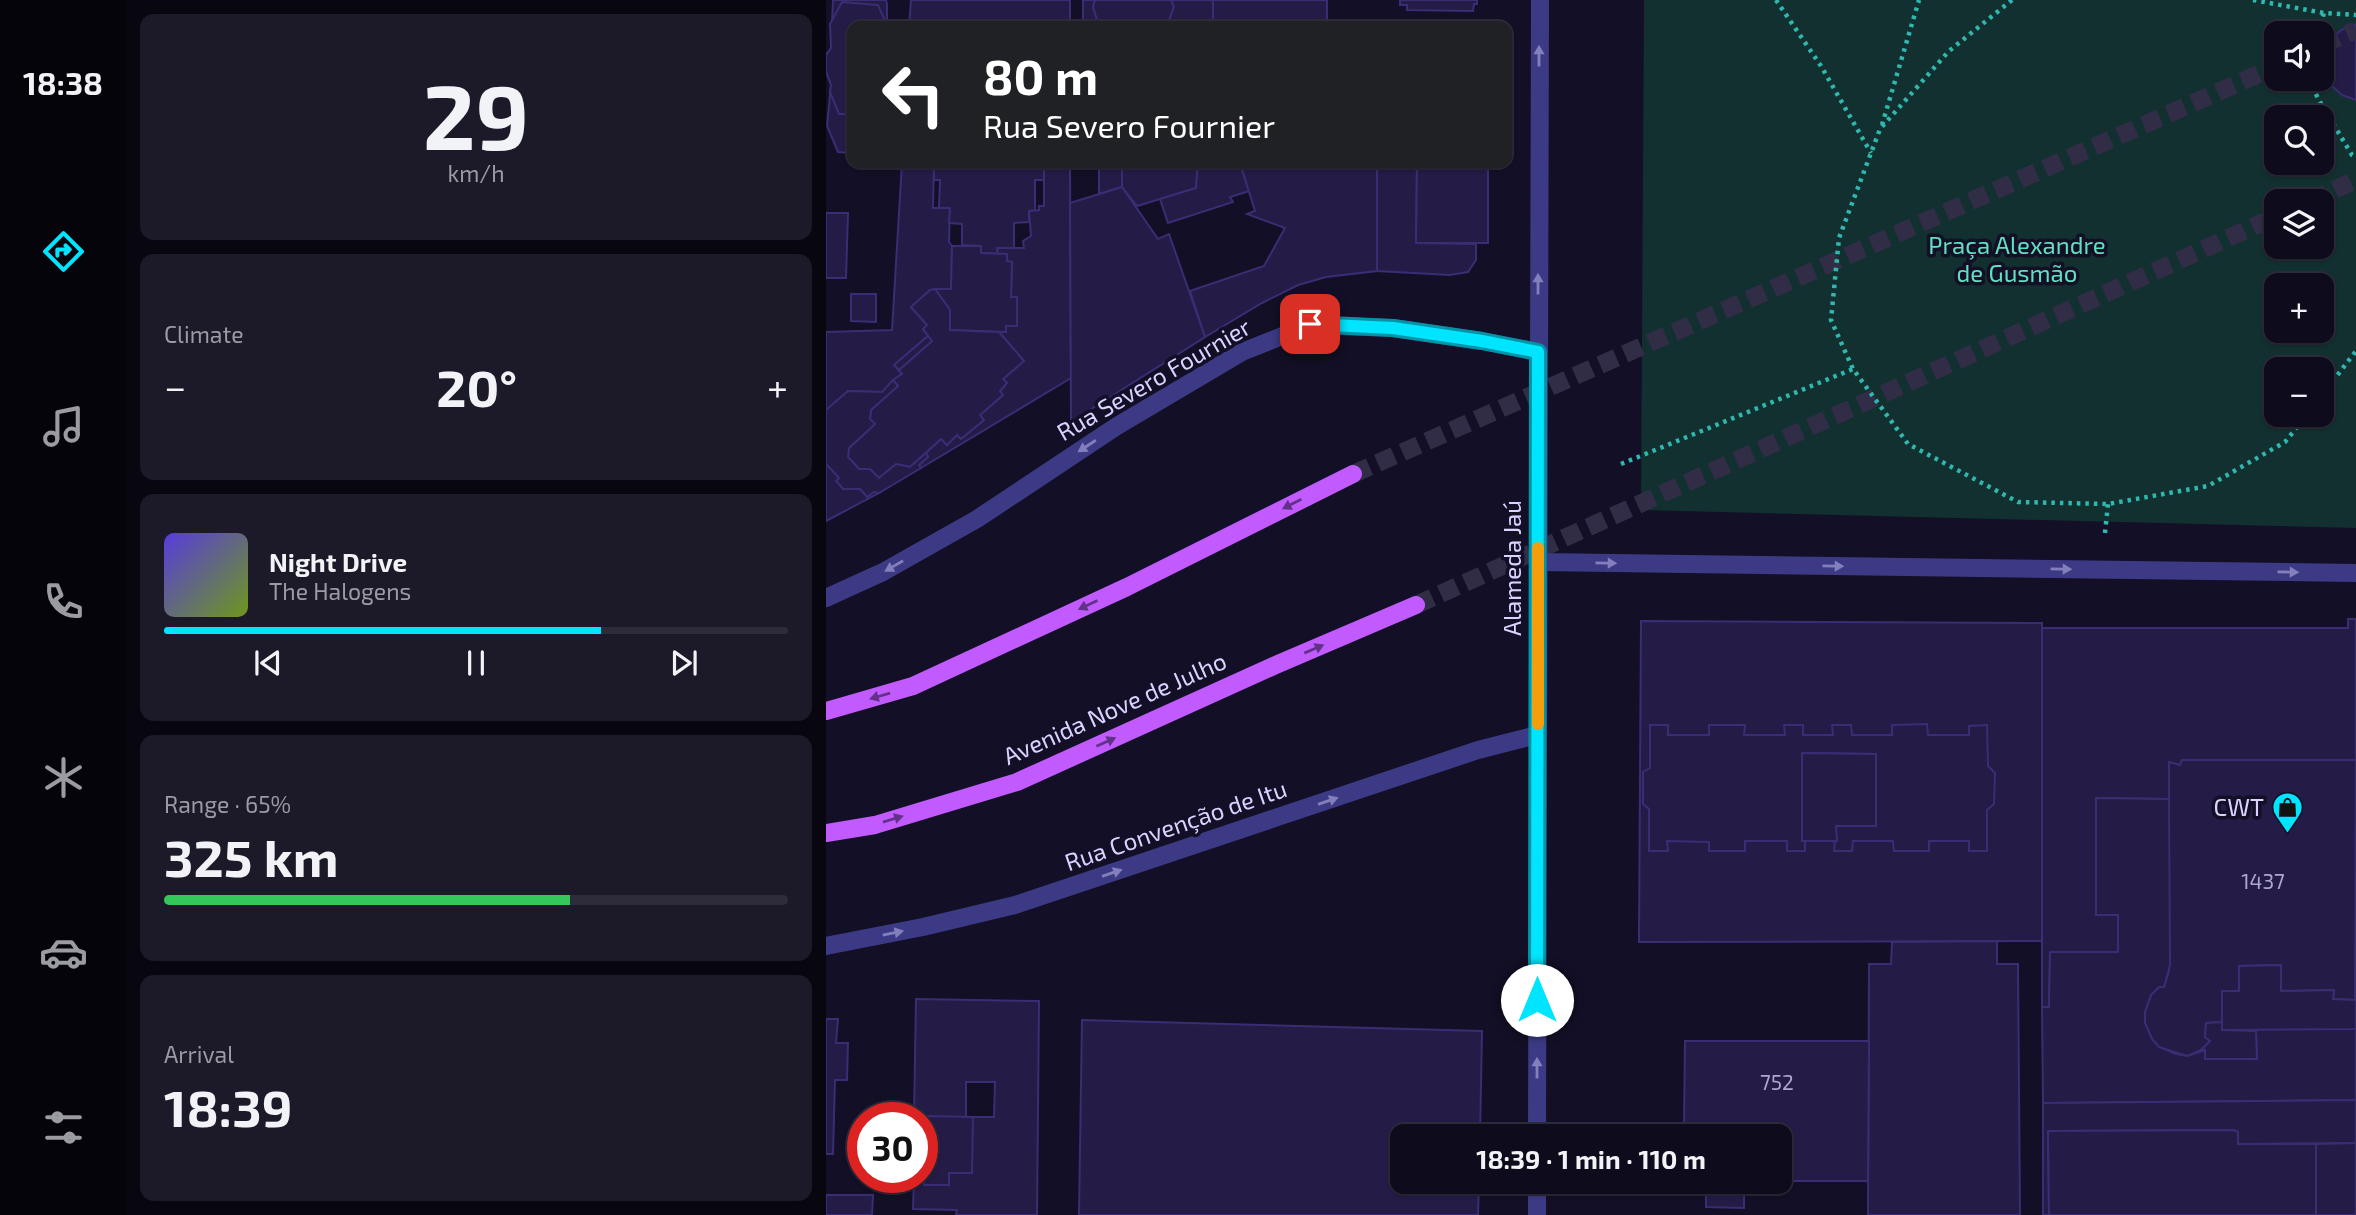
<!DOCTYPE html>
<html lang="en">
<head>
<meta charset="utf-8">
<style>
  :root { --surface:#0e0b1c; --page:#1c1929; --text:#f1f3f6; --muted:#9b9ba3; --line:#2e2b3b; --accent:#00e5ff }
  body { margin:0; font-family:"Exo 2",sans-serif; background:var(--page); color:var(--text); height:100vh; display:flex; flex-direction:column; font-size:26px; white-space:nowrap }
  * { box-sizing:border-box; margin:0 }
  p { font-size:23px; color:var(--muted) }
  .icon { flex:none; width:38px; height:38px; fill:none; stroke:currentColor; stroke-width:2; stroke-linecap:round; stroke-linejoin:round }
  .map { position:relative; flex:1; overflow:hidden }
  .side { display:flex; flex-direction:column; gap:14px; padding:14px; background:#08060f; width:700px }
  .side>* { flex:none }
  .hud { position:absolute; left:21px; top:21px; width:665px; height:147px; border-radius:14px; box-shadow:0 2px 5px #0004,0 0 0 2px var(--line); background:#202124; color:#fff; overflow:hidden }
  .buttons { position:absolute; left:1438px; top:21px; display:grid; gap:14px }
  .buttons a { display:grid; place-items:center; width:70px; height:70px; border-radius:14px; background:var(--surface); box-shadow:0 2px 5px #0004,0 0 0 2px var(--line); font-size:35px }
  .speed { position:absolute; left:21px; top:1102px; display:flex; gap:14px; font-size:35px; font-weight:700; text-align:center }
  .speed>* { display:grid; place-content:center; width:91px; height:91px; border-radius:50%; background:var(--surface); box-shadow:0 2px 5px #0004,0 0 0 2px var(--line); line-height:1 }
  .speed .limit { border:10px solid #d22; background:#fff; color:#111 }
  .pin { position:absolute; display:grid; place-items:center; width:60px; height:60px; color:#fff; margin:-30px; border-radius:14px; box-shadow:0 4px 10px #0006 }
  .me { position:absolute; width:77px; margin:-38px; rotate:0deg; stroke-linejoin:round; filter:drop-shadow(0 0 5px #0008) }
  .turn { display:flex; align-items:center; gap:24px; height:147px; padding:0 21px; font-size:32px }
  .turn .icon { width:91px; height:91px; stroke-width:2.5 }
  .turn b { display:block; font-size:49px; line-height:60px }
  .big { font-size:52px; font-weight:700; line-height:1.1 }
  .side .card { flex:1; display:flex; flex-direction:column; justify-content:center; gap:10px; min-width:0; padding:0 24px; border-radius:14px; background:var(--page) }
  .side .dial { align-items:center; gap:0 }
  .dial b { font-size:91px; line-height:1 }
  .song { display:flex; align-items:center; gap:21px }
  .cover { width:84px; height:84px; border-radius:10px; background:linear-gradient(135deg,hsl(250 70% 55%),hsl(80 70% 35%)) }
  .played { height:7px; border-radius:4px; background:linear-gradient(90deg,var(--accent) 70%,var(--line) 70%) }
  .keys { display:flex; justify-content:space-around; direction:ltr }
  .heat { display:flex; justify-content:space-between; align-items:center; font-size:38px; direction:ltr }
  .charge { height:10px; border-radius:5px; background:linear-gradient(90deg,#34c759 65%,var(--line) 0) }
  .trip { position:absolute; left:564px; top:1124px; width:402px; height:70px; border-radius:14px; background:var(--surface); box-shadow:0 2px 5px #0004,0 0 0 2px var(--line); font-weight:700; line-height:70px; text-align:center }
  main { display:flex; flex:1; min-height:0 }
  .tabs { display:flex; flex-direction:column; width:126px; justify-content:space-around; align-items:center; background:#06040b; color:var(--muted) }
  .tabs .icon { width:49px; height:49px }
  .tabs .active { color:var(--accent) }
  .tabs b { font-size:32px; color:var(--text) }
  .map>svg:first-child { display:block }
  .green { fill:#12302f; fill-rule:evenodd }
  .building { fill:#241b47; stroke:#3b2d73; stroke-width:2; fill-rule:evenodd }
  .lines { fill:none; stroke-linecap:round; stroke-linejoin:round }
  .primary-tunnel { stroke:#312d47; stroke-width:18; stroke-dasharray:18 9; stroke-linecap:butt }
  .path { stroke:#2fb8b0; stroke-width:4.5; stroke-dasharray:3.5 5; stroke-linecap:butt }
  .street { stroke:#3d3a85; stroke-width:18 }
  .primary { stroke:#c25bff; stroke-width:18 }
  .oneway { fill:#837fbc }
  .oneway2 { fill:#623188 }
  .route-casing { stroke:#0095a6; stroke-width:18 }
  .route { stroke:#00e5ff; stroke-width:12 }
  .slow { stroke:#f59e0b; stroke-width:12 }
  .labels { text-anchor:middle; stroke-width:7; stroke-linejoin:round; paint-order:stroke }
  .number-label { font-size:21px; fill:#aca6d1 }
  .park-label { font-size:24px; fill:#5fe0c0; stroke:#130f26 }
  .street-label { font-size:24px; fill:#d9d4ff; stroke:#130f26 }
  .poi-label { font-size:24px; fill:#d9d4ff; stroke:#130f26; text-anchor:end }
</style>
</head>
<body>
<main>
<nav class="tabs">
<b>18:38</b>
<svg class="icon active" aria-label="directions" viewBox="0 0 24 24"><path d="M12 3l9 9-9 9-9-9zM9 14v-3h6M13 9l2 2-2 2"/></svg>
<svg class="icon" aria-label="music" viewBox="0 0 24 24"><path d="M9 18V5l10-2v13"/><circle cx="6" cy="18" r="3"/><circle cx="16" cy="16" r="3"/></svg>
<svg class="icon" aria-label="phone" viewBox="0 0 24 24"><path d="M5 4h4l2 5-3 2q2 4 5 5l2-3 5 2v4C11 20 4 13 5 4z"/></svg>
<svg class="icon" aria-label="climate" viewBox="0 0 24 24"><path d="M12 3v18M4 7l16 10M4 17L20 7"/></svg>
<svg class="icon" aria-label="car" viewBox="0 0 24 24"><path d="M5 17H2v-5l4-1 3-4h7l3 4 3 1v5h-3M9 17h6M6 11h13"/><circle cx="7" cy="17" r="2"/><circle cx="17" cy="17" r="2"/></svg>
<svg class="icon" aria-label="filters" viewBox="0 0 24 24"><path d="M4 7h16M4 17h16"/><circle cx="9" cy="7" r="2"/><circle cx="15" cy="17" r="2"/></svg>
</nav>
<section class="side">
<div class="card dial"><b>29</b><p>km/h</p></div>
<div class="card"><p>Climate</p>
<div class="heat"><a>−</a><b class="big">20°</b><a>+</a></div>
</div>
<div class="card">
<div class="song"><i class="cover"></i><div><b>Night Drive</b><p>The Halogens</p></div></div>
<div class="played"></div>
<div class="keys"><svg class="icon" aria-label="previous" viewBox="0 0 24 24"><path d="M18 5L8 12l10 7zM5 5v14"/></svg><svg class="icon" aria-label="pause" viewBox="0 0 24 24"><path d="M8 5v14M16 5v14"/></svg><svg class="icon" aria-label="next" viewBox="0 0 24 24"><path d="M6 5l10 7-10 7zM19 5v14"/></svg></div>
</div>
<div class="card"><p>Range · 65%</p><b class="big">325 km</b><div class="charge"></div></div>
<div class="card"><p>Arrival</p><b class="big">18:39</b></div>
</section>
<div class="map">
<svg width="1530" height="1215" viewBox="0 0 1530 1215">
  <rect width="100%" height="100%" fill="#130f26"/>
  <path class="green" d="M 818,0 L 1530,0 L 1530,528 L 815,510 ZM 1451,33 L 1496,33 L 1496,79 L 1451,79 ZM 1451,117 L 1496,117 L 1496,163 L 1451,163 ZM 1451,201 L 1496,201 L 1496,247 L 1451,247 ZM 1451,285 L 1496,285 L 1496,331 L 1451,331 ZM 1451,369 L 1496,369 L 1496,415 L 1451,415 Z"/>
  <g class="building">
    <polygon points="7,0 60,0 61,4 61,26 26,26 26,153 12,152 1,126 5,85 0,71 0,55 5,48"/>
    <polygon points="85,0 244,0 244,26 83,26"/>
    <polygon points="257,0 269,0 267,7 273,26 257,26"/>
    <polygon points="269,0 345,0 348,7 341,26 273,26 267,7"/>
    <polygon points="345,0 387,0 387,26 341,26 348,7"/>
    <rect x="387" y="0" width="114" height="26"/>
    <polygon points="574,0 651,0 651,4 648,4 647,11 581,10 581,5 574,5"/>
    <polygon points="16,2 52,5 61,25 26,26 26,114 13,114 4,92 5,85 0,71 0,55 5,48 4,24"/>
    <polygon points="1530,24 1530,100 1516,95 1507,87 1499,72 1498,60 1506,38 1515,30"/>
    <polygon points="76,163 108,163 107,208 124,208 123,242 126,246 125,289 104,290 85,307 101,325 97,329 102,336 68,365 76,374 56,392 22,391 0,410 0,332 66,330"/>
    <polygon points="108,163 218,163 218,180 209,180 209,211 203,211 203,222 188,223 188,248 171,248 172,254 155,253 155,246 136,245 136,224 123,223 124,208 113,208 114,180 108,180"/>
    <polygon points="218,163 244,163 245,378 95,468 93,465 102,457 100,453 115,439 121,445 131,435 135,439 158,420 154,415 177,395 174,391 181,383 177,379 198,361 173,332 180,332 180,326 191,326 191,297 185,297 186,262 181,261 181,254 172,254 171,248 198,248 197,241 205,236 203,211 213,210 213,206 218,206"/>
    <polygon points="273,163 296,163 296,187 273,194"/>
    <polygon points="296,163 372,163 370,188 311,206 296,187"/>
    <polygon points="372,163 414,163 423,191 404,197 407,202 342,223 334,199 370,188"/>
    <polygon points="414,163 551,163 551,271 500,277 472,285 436,303 379,337 364,291 438,266 459,228 421,214 429,211"/>
    <polygon points="551,163 591,163 590,243 650,244 650,260 642,272 624,275 551,271"/>
    <polygon points="591,163 662,163 662,243 590,243"/>
    <polygon points="296,187 332,239 343,234 379,337 245,422 244,203"/>
    <polygon points="0,213 22,213 20,278 0,278"/>
    <polygon points="126,246 155,246 155,253 181,254 181,261 186,262 185,297 191,297 191,326 180,326 180,332 124,330 124,310 109,289 125,289"/>
    <polygon points="109,289 124,310 124,330 173,332 198,361 177,379 181,383 174,391 177,395 154,415 158,420 135,439 131,435 121,445 115,439 84,467 70,464 53,478 44,469 33,469 22,457 23,448 49,424 44,419 45,410 72,386 67,380 76,374 73,370 106,341 97,329 101,325 85,307 104,290"/>
    <polygon points="25,294 50,294 50,322 25,321"/>
    <polygon points="102,336 106,341 73,370 68,365"/>
    <polygon points="67,380 72,386 45,410 44,419 49,424 23,448 22,457 33,469 44,469 53,478 70,464 84,467 100,453 102,457 93,465 95,468 53,493 48,492 41,497 34,489 17,489 10,481 13,478 0,464 0,410 22,391 56,392"/>
    <polygon points="0,464 13,478 10,481 17,489 34,489 41,497 48,492 53,493 0,521"/>
    <polygon points="1522,619 1530,619 1530,760 1356,760 1354,765 1343,762 1343,799 1270,798 1270,915 1292,915 1292,952 1224,952 1223,1007 1216,1007 1216,628 1522,628"/>
    <polygon points="815,621 1216,623 1216,941 813,942"/>
    <polygon points="1101,724 1102,735 1143,735 1143,726 1161,725 1162,766 1169,773 1168,804 1161,810 1161,851 1143,851 1143,841 1103,841 1103,851 1068,851 1067,841 1027,841 1026,851 1008,851 1010,826 1050,826 1050,754 976,753 976,841 979,841 979,851 961,851 961,841 919,841 919,851 883,851 883,842 841,841 842,851 823,851 823,809 817,804 817,772 824,768 824,725 842,725 842,735 883,735 883,725 919,725 918,735 959,735 958,725 977,725 977,735 1007,735 1006,725 1025,725 1026,735 1066,735 1066,725"/>
    <polygon points="976,753 1050,754 1050,826 1010,826 1011,841 976,841"/>
    <polygon points="1356,760 1530,760 1529,1000 1507,999 1508,990 1455,991 1455,965 1413,966 1413,991 1396,991 1396,1022 1380,1023 1379,1037 1384,1041 1375,1050 1361,1056 1333,1047 1326,1039 1319,1023 1319,1012 1325,995 1333,987 1338,987 1343,971 1343,762 1354,765"/>
    <polygon points="1270,798 1343,799 1344,965 1338,987 1333,987 1325,995 1319,1012 1319,1023 1326,1039 1333,1047 1350,1054 1361,1056 1379,1050 1379,1059 1431,1059 1430,1031 1433,1029 1530,1029 1530,1100 1217,1103 1216,1007 1223,1007 1224,952 1292,952 1292,915 1270,915"/>
    <polygon points="1171,941 1171,964 1192,964 1194,1215 1042,1215 1043,964 1065,964 1066,942"/>
    <polygon points="1455,965 1455,991 1508,990 1507,999 1530,1000 1530,1029 1396,1030 1396,991 1413,991 1413,966"/>
    <path d="M 90,999 L 213,1001 L 211,1215 L 130,1215 L 131,1210 L 87,1209 L 88,1178 L 96,1178 L 96,1118 L 88,1118 ZM 140,1082 L 169,1082 L 168,1117 L 140,1117 Z"/>
    <polygon points="0,1019 12,1019 10,1043 22,1043 21,1080 9,1080 7,1154 0,1154"/>
    <polygon points="256,1020 656,1031 654,1136 576,1136 576,1181 653,1181 652,1215 253,1215"/>
    <polygon points="1396,1022 1396,1030 1430,1031 1431,1059 1379,1059 1379,1050 1375,1050 1384,1041 1379,1037 1380,1023"/>
    <polygon points="859,1041 1043,1041 1042,1181 954,1181 954,1136 867,1136 867,1126 858,1126"/>
    <polygon points="1530,1100 1530,1143 1412,1144 1412,1132 1407,1130 1222,1131 1223,1215 1217,1215 1217,1103"/>
    <polygon points="99,1116 147,1117 146,1173 123,1173 123,1185 98,1185"/>
    <polygon points="1407,1130 1412,1132 1412,1144 1490,1144 1490,1215 1223,1215 1222,1131"/>
    <polygon points="1530,1143 1530,1215 1490,1215 1490,1144"/>
    <polygon points="880,1181 918,1181 918,1208 880,1207"/>
    <polygon points="0,1195 47,1195 46,1215 0,1215"/>
  </g>
  <g class="lines">
    <g class="primary-tunnel">
      <polyline points="1496,45 1530,30"/>
      <polyline points="1484,201 1530,180"/>
      <polyline points="527,474 1451,66"/>
      <polyline points="590,605 1451,216"/>
    </g>
    <g class="path">
      <polyline points="950,0 995,66 1045,153"/>
      <polyline points="1186,0 1123,51 1054,129 1013,238 1005,320 1027,369 1082,444 1192,502 1282,504 1382,486 1459,442 1481,415"/>
      <polyline points="1427,0 1498,13 1530,15"/>
      <polyline points="1492,33 1498,13"/>
      <polyline points="1482,79 1494,102 1526,155 1530,157"/>
      <polyline points="1056,125 1093,0"/>
      <polyline points="1496,395 1530,351"/>
      <polyline points="795,464 1027,369"/>
      <polyline points="1279,533 1282,504"/>
    </g>
    <g class="street">
      <polyline points="712,562 1530,573"/>
      <polyline points="0,598 57,572 151,519 291,426 416,352 484,325 567,328 656,341 712,352"/>
      <polyline points="0,946 97,927 189,905 652,750 711,735"/>
      <polyline points="711,1136 714,0"/>
      <polyline points="711,1215 711,1181"/>
    </g>
    <g class="primary">
      <polyline points="0,711 87,686 301,587 527,474"/>
      <polyline points="0,833 49,825 191,782 452,664 590,605"/>
    </g>
  </g>
  <defs><path id="oneway-solid" d="M-6-.8H1V-3.2L6.5 0L1 3.2V.8H-6Z" transform="scale(1.75)"/></defs>
  <g class="oneway">
    <use href="#oneway-solid" transform="translate(713 56) rotate(-90)"/>
    <use href="#oneway-solid" transform="translate(712 284) rotate(-90)"/>
    <use href="#oneway-solid" transform="translate(261 446) rotate(147)"/>
    <use href="#oneway-solid" transform="translate(780 563) rotate(1)"/>
    <use href="#oneway-solid" transform="translate(68 566) rotate(150)"/>
    <use href="#oneway-solid" transform="translate(1007 566) rotate(1)"/>
    <use href="#oneway-solid" transform="translate(1235 569) rotate(1)"/>
    <use href="#oneway-solid" transform="translate(1462 572) rotate(1)"/>
    <use href="#oneway-solid" transform="translate(502 801) rotate(-19)"/>
    <use href="#oneway-solid" transform="translate(286 873) rotate(-19)"/>
    <use href="#oneway-solid" transform="translate(67 933) rotate(-11)"/>
    <use href="#oneway-solid" transform="translate(711 1068) rotate(-90)"/>
  </g>
  <g class="oneway2">
    <use href="#oneway-solid" transform="translate(466 504) rotate(153)"/>
    <use href="#oneway-solid" transform="translate(262 605) rotate(155)"/>
    <use href="#oneway-solid" transform="translate(488 649) rotate(-23)"/>
    <use href="#oneway-solid" transform="translate(54 696) rotate(164)"/>
    <use href="#oneway-solid" transform="translate(280 742) rotate(-24)"/>
    <use href="#oneway-solid" transform="translate(67 819) rotate(-17)"/>
  </g>
  <g class="lines">
    <defs>
      <polyline id="route" points="484,324 567,328 656,341 712,352 711,1000"/>
    </defs>
    <use href="#route" class="route-casing"/>
    <use href="#route" class="route"/>
    <polyline class="slow" points="712,548 712,724"/>
  </g>
  <defs>
    <symbol id="shop-pin" viewBox="-11 -11 22 30"><path d="M0 17L-7.5 6A9.5 9.5 0 1 1 7.5 6Z" fill="#00e5ff" stroke="#130f26"/><path d="M-5-2.5h2.3a2.7 3.5 0 0 1 5.4 0H5L5.5 6h-11ZM-1.5-2.5h3a1.5 2.3 0 0 0-3 0Z" fill="#111"/></symbol>
  </defs>
  <g fill-rule="evenodd">
    <use href="#shop-pin" x="1444" y="790" width="35" height="47"/>
  </g>
  <g class="labels">
    <g class="number-label">
      <text x="1437" y="889">1437</text>
      <text x="951" y="1090">752</text>
    </g>
    <g class="park-label">
      <text x="1191" y="254">Praça Alexandre<tspan x="1191" dy="28">de Gusmão</tspan></text>
    </g>
    <g class="street-label">
      <text transform="translate(328 380) rotate(-30)" y="8">Rua Severo Fournier</text>
      <text transform="translate(687 568) rotate(-90)" y="8">Alameda Jaú</text>
      <text transform="translate(289 709) rotate(-24)" y="8">Avenida Nove de Julho</text>
      <text transform="translate(350 826) rotate(-19)" y="8">Rua Convenção de Itu</text>
    </g>
    <g class="poi-label">
      <text x="1438" y="816">CWT</text>
    </g>
  </g>
</svg>
<div class="buttons">
<a><svg class="icon" aria-label="sound" viewBox="0 0 24 24"><path d="M4 9h4l5-4v14l-5-4H4zM17 9q2 3 0 6"/></svg></a>
<a><svg class="icon" aria-label="search" viewBox="0 0 24 24"><circle cx="10" cy="10" r="6"/><path d="M15 15l6 6"/></svg></a>
<a><svg class="icon" aria-label="layers" viewBox="0 0 24 24"><path d="M12 4l9 5-9 5-9-5zM3 14l9 5 9-5"/></svg></a>
<a>+</a>
<a>−</a>
</div>
<div class="speed"><div class="limit">30</div></div>
<div class="pin" style="left:484px;top:324px;background:#d93025"><svg class="icon" aria-label="arrive" viewBox="0 0 24 24"><path d="M6 21V4h12l-3 4 3 4H6"/></svg></div>
<svg class="me" style="left:711px;top:1000px" viewBox="-20 -20 40 40"><circle r="19" fill="#fff"/><path d="M0-13L10 11 0 6-10 11z" fill="#00e5ff"/></svg>
<div class="trip">18:39 · 1 min · 110 m</div>
<div class="hud">
<div class="turn"><svg class="icon" aria-label="left" viewBox="0 0 24 24"><path d="M17 20v-9H6M10 6l-5 5 5 5"/></svg><div><b>80 m</b>Rua Severo Fournier</div></div>
</div>
</div>
</main>
</body>
</html>
